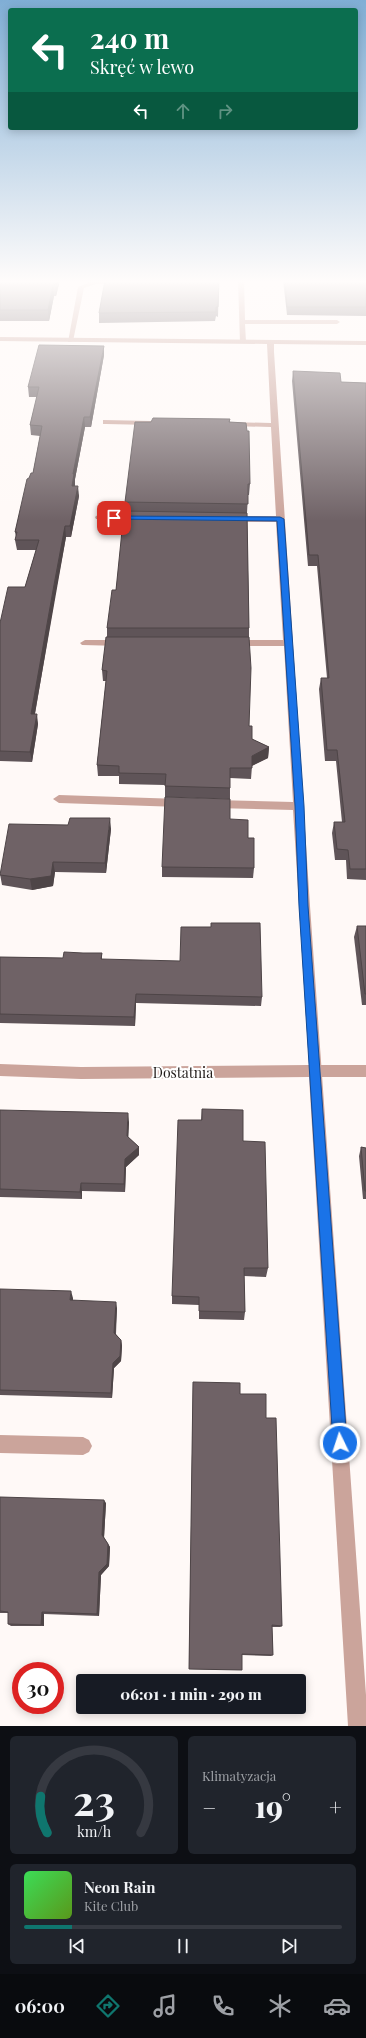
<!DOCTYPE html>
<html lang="pl">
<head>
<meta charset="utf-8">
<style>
  :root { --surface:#171b24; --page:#20242c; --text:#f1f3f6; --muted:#9ea1a6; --line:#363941; --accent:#0f766e }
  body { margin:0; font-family:"Playfair Display",serif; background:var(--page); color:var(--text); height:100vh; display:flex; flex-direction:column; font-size:15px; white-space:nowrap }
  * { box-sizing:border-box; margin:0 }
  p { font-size:13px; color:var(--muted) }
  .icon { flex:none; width:22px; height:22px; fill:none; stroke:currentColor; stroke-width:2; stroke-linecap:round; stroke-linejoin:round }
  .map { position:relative; height:1726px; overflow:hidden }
  .panel { display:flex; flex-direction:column; gap:10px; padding:10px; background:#0d0f14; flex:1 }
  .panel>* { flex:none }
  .hud { position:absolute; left:8px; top:8px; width:350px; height:122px; border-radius:4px; box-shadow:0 2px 10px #0003; background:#0b6e4f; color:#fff; overflow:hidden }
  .speed { position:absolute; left:12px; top:1662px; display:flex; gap:8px; font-size:20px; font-weight:700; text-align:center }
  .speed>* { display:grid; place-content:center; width:52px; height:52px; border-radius:50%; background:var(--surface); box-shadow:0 2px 10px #0003; line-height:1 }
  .speed .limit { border:6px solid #d22; background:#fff; color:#111 }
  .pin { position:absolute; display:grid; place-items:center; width:34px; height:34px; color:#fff; margin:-17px; border-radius:8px; box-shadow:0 2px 6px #0006 }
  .me { position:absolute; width:44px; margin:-22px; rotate:356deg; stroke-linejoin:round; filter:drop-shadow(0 0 3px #0008) }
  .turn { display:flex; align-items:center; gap:14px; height:84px; padding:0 16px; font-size:18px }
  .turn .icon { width:52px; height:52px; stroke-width:2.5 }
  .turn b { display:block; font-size:28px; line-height:34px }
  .lanes { display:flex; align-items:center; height:38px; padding:0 16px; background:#0003; justify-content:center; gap:20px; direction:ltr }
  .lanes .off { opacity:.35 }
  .big { font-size:30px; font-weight:800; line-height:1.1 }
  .panel .card { flex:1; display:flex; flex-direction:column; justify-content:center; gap:6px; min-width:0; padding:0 14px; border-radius:6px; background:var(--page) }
  .panel .dial { align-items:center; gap:0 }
  .dial svg { height:104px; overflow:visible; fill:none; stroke:var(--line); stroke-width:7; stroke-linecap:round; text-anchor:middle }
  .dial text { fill:var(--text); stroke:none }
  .song { display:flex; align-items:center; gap:12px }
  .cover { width:48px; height:48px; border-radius:6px; background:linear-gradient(135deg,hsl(130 70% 55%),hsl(90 70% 35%)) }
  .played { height:4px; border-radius:2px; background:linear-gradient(90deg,var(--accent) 15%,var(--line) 15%) }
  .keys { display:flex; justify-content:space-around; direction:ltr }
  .heat { display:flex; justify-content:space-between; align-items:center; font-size:22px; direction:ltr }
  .panel .tiles { flex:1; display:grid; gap:10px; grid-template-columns:1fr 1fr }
  .card:last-child { grid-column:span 2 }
  .trip { position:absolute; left:76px; top:1674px; width:230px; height:40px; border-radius:4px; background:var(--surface); box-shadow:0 2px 10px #0003; font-weight:800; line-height:40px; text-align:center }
  .menu { display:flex; height:64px; justify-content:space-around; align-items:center; background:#090b0e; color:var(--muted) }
  .menu .icon { width:28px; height:28px }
  .menu .active { color:var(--accent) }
  .menu b { font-size:18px; color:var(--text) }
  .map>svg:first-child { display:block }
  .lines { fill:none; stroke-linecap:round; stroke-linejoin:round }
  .service { fill:#cba49b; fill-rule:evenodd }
  .minor { fill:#cba49b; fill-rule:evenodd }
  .wall { fill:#5f5458 }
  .shaded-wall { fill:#4e4547 }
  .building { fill:#6f6266; stroke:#4e4547 }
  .route { fill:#1a73e8; stroke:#114b97 }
  .labels { text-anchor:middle; stroke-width:4; stroke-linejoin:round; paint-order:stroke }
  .street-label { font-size:14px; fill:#201b19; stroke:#fff }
</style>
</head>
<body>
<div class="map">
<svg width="366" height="1726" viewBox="0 0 366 1726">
  <rect width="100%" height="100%" fill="#fff9f7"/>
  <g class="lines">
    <g class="service">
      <polygon points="95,280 119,280 122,282 119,284 96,284 84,288 73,341 68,342 78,287"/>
      <polygon points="238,280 244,280 245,320 337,320 340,322 337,324 245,324 246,342 240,343"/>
      <polygon points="315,1065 366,1065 366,1077 315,1077 310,1075 308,1071 310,1067"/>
    </g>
    <g class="minor">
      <polygon points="0,337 366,341 366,345 274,344 274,352 310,906 366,1695 366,1726 348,1726 309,1077 81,1079 0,1076 0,1064 81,1067 309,1065 293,810 214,808 208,804 214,800 293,802 284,646 233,646 228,643 233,640 283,640 276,522 232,522 228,519 232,516 276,516 271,427 230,426 226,424 230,422 271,423 267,344 0,341"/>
      <polygon points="103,420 152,421 156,423 152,425 106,424 103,424"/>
      <polygon points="99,514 139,515 143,518 139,521 96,519 95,517"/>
      <polygon points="85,640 121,640 126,643 121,646 82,645 80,643"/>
      <polygon points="59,795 180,799 186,803 180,807 59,803 53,799"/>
      <polygon points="0,1435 83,1437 89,1440 92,1446 89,1452 83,1455 0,1453"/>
    </g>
  </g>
  <g class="wall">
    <polygon points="0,280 60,280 56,296 54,296 49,321 0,321"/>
    <polygon points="219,280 218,317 216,316 215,321 99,323 99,313"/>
    <polygon points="283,280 366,280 366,316 287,315"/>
    <polygon points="104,355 91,427 85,427 75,479 75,486 79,496 71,537 66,537 55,596 35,714 38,724 32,762 0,761 0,623 25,587 36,550 17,550 15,540 16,537 15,532 29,478 33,473 40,436 31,435 30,425 37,397 29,397 28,387"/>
    <polygon points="293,371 341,382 366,383 366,880 347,879 346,860 335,860 332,833 334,822 342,822 336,761 325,761 319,689 321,678 327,678 317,566 308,566 292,381"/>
    <polygon points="230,419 230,422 250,484 249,495 248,495 247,513 249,628 249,726 252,739 269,747 268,758 252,766 251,779 230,778 230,799 165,797 165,785 119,784 119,776 98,776 97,765 106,681 103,681 102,670 107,637 107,628 116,590 126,511 125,502 151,422"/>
    <polygon points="111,829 106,873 55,872 53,886 32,890 2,885 0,874"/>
    <polygon points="248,838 254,868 253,878 162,877 162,867"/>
    <polygon points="357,926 366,926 366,1005 362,1005 354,937"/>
    <polygon points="102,953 102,959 262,997 261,1006 136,1003 135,1026 0,1023 0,957 63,958"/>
    <polygon points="202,1109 243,1141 268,1268 266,1277 244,1276 245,1312 244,1320 199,1319 199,1305 172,1304 172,1296 201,1120"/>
    <polygon points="0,1110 129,1122 128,1137 139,1147 139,1155 126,1167 125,1192 82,1191 82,1199 0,1197"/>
    <polygon points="361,1147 366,1148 366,1199 363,1199 359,1156"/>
    <polygon points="0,1289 73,1298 73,1300 117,1308 116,1334 121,1340 122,1346 121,1361 114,1368 112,1398 0,1395"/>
    <polygon points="193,1382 240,1394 266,1418 282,1626 280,1627 272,1627 273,1655 271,1656 242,1655 242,1670 241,1670 189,1669"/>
    <polygon points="0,1497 106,1503 104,1537 110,1547 109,1566 101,1575 99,1616 44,1614 44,1626 11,1626 8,1624 8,1613 0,1613"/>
  </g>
  <g class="shaded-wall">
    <polygon points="56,280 60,280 56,296 55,285"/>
    <polygon points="53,285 54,296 49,321 48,310"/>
    <polygon points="104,346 104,355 91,427 90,417"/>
    <polygon points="84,417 85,427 75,479 75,484 73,496 72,486 73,474"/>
    <polygon points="78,486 79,496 71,537 70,526"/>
    <polygon points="65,526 66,537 33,724 31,714"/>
    <polygon points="37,714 38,724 32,762 30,752"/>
    <polygon points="269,747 268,758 251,766 252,756"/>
    <polygon points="110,818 111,829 106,873 105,863"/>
    <polygon points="53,862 55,872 53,886 32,890 30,879"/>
    <polygon points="136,994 136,1003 135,1026 134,1017"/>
    <polygon points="128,1113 129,1122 128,1144 127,1136"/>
    <polygon points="139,1147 139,1155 126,1167 125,1192 124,1184 125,1159"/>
    <polygon points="81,1183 82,1191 82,1199 80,1192"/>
    <polygon points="71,1291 73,1298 72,1307 70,1300"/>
    <polygon points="116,1302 117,1308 115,1339 114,1333"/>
    <polygon points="121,1340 122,1346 121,1361 114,1368 112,1398 111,1393 113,1363"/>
    <polygon points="104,1500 106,1503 104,1538 102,1535"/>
    <polygon points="108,1544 110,1547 109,1566 101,1575 99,1616 97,1614 99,1572"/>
    <polygon points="42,1612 44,1614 44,1626 41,1625"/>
  </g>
  <g class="building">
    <polygon points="0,280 56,280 55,285 53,285 48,310 0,310"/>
    <polygon points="105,280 219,280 218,307 216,307 216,312 99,313"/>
    <polygon points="285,280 366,280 366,307 287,307"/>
    <polygon points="39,345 104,346 90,417 84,417 73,474 74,474 72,486 78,486 70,526 65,526 54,585 31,714 37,714 30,752 0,751 0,623 8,587 25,587 39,540 15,540 17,532 15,532 27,479 29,478 31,473 33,473 42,426 30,425 39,387 28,387"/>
    <polygon points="293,371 340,373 341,382 366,383 366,869 350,869 348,850 337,849 334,822 345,822 337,750 327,750 321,678 329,678 318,555 309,555"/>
    <polygon points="153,418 230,419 229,422 246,423 247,431 249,431 250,484 248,484 248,504 125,502 135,422 151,422"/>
    <polygon points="124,511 247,513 249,628 107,628 112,590 116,590"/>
    <polygon points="106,637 249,637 251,668 249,726 252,726 252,739 269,747 252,756 252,768 230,768 230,788 165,786 166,774 119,773 119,766 97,765 107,671 102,670"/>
    <polygon points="165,797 230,799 230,819 248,820 248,838 254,838 254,868 162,867"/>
    <polygon points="70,818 110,818 105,863 53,862 51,876 30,879 0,875 9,824 68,825"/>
    <polygon points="211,923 260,923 262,997 136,994 134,1017 0,1014 0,957 63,958 64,952 83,953 102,953 101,959 180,961 181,927 211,927"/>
    <polygon points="357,926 366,926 366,994 365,994"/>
    <polygon points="202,1109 243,1110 243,1141 265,1142 268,1268 244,1268 245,1312 199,1311 199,1297 172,1296 178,1120 202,1120"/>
    <polygon points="0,1110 128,1113 127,1136 139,1147 125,1159 124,1184 81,1183 80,1192 0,1189"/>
    <polygon points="361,1147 366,1148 366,1191 365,1191"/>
    <polygon points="0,1289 71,1291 70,1300 116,1302 114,1333 121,1340 120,1356 113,1363 111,1393 0,1390"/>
    <polygon points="193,1382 240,1383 240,1394 266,1394 266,1418 276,1418 282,1626 272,1625 273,1655 242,1654 242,1670 189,1669"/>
    <polygon points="0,1497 104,1500 102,1535 108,1544 107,1564 99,1572 97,1614 42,1612 41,1625 8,1624 8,1612 0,1611"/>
  </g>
  <linearGradient id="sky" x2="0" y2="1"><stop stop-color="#80aed5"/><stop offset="0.54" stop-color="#fffcfb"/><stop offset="1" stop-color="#fffcfb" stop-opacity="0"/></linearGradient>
  <rect width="366" height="521" fill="url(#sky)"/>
  <polygon class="route" points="114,516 280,517 284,519 304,806 308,906 347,1443 345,1448 340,1450 335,1448 333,1443 299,906 295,806 277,521 111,519 111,518"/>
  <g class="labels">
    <g class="street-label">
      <text x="183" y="1078">Dostatnia</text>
    </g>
  </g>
</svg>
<div class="speed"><div class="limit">30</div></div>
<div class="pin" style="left:114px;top:518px;background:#d93025"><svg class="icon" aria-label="arrive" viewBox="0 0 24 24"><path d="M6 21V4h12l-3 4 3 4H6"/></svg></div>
<svg class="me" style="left:340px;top:1443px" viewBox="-20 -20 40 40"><circle r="17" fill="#1a73e8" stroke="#fff" stroke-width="3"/><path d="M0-11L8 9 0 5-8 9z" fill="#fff"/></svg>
<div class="trip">06:01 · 1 min · 290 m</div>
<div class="hud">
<div class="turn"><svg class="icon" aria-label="left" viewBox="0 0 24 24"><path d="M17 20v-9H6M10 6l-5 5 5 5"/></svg><div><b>240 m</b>Skręć w lewo</div></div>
<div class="lanes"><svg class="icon" aria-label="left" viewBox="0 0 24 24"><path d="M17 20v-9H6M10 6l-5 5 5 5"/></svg><svg class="icon off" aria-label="ahead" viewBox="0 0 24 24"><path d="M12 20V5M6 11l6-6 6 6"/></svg><svg class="icon off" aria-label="right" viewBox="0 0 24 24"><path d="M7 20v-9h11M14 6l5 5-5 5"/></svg></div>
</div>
</div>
<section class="panel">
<div class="tiles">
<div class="card dial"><svg viewBox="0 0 100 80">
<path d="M14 69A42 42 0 1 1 86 69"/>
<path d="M14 69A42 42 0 0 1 9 41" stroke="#0f766e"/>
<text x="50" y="56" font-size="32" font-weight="700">23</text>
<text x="50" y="72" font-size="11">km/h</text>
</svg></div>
<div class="card"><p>Klimatyzacja</p>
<div class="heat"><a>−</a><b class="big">19°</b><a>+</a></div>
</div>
<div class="card">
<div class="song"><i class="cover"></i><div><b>Neon Rain</b><p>Kite Club</p></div></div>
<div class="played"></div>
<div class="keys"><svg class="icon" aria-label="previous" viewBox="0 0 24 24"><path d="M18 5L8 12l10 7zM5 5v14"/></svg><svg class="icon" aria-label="pause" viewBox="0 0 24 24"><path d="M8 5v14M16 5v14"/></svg><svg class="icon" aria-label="next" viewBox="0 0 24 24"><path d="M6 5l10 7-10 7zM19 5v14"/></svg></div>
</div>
</div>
</section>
<nav class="menu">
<b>06:00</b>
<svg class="icon active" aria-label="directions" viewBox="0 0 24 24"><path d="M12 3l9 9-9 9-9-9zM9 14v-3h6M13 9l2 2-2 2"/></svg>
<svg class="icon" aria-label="music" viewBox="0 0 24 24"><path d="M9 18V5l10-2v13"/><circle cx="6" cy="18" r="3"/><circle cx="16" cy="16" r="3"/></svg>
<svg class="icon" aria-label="phone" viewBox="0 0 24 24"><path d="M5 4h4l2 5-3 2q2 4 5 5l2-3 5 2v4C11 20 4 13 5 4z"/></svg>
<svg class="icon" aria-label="climate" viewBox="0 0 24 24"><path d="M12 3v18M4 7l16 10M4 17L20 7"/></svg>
<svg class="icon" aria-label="car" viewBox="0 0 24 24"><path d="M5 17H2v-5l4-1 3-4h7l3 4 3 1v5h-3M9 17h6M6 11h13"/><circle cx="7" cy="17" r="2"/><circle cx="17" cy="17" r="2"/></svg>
</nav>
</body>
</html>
